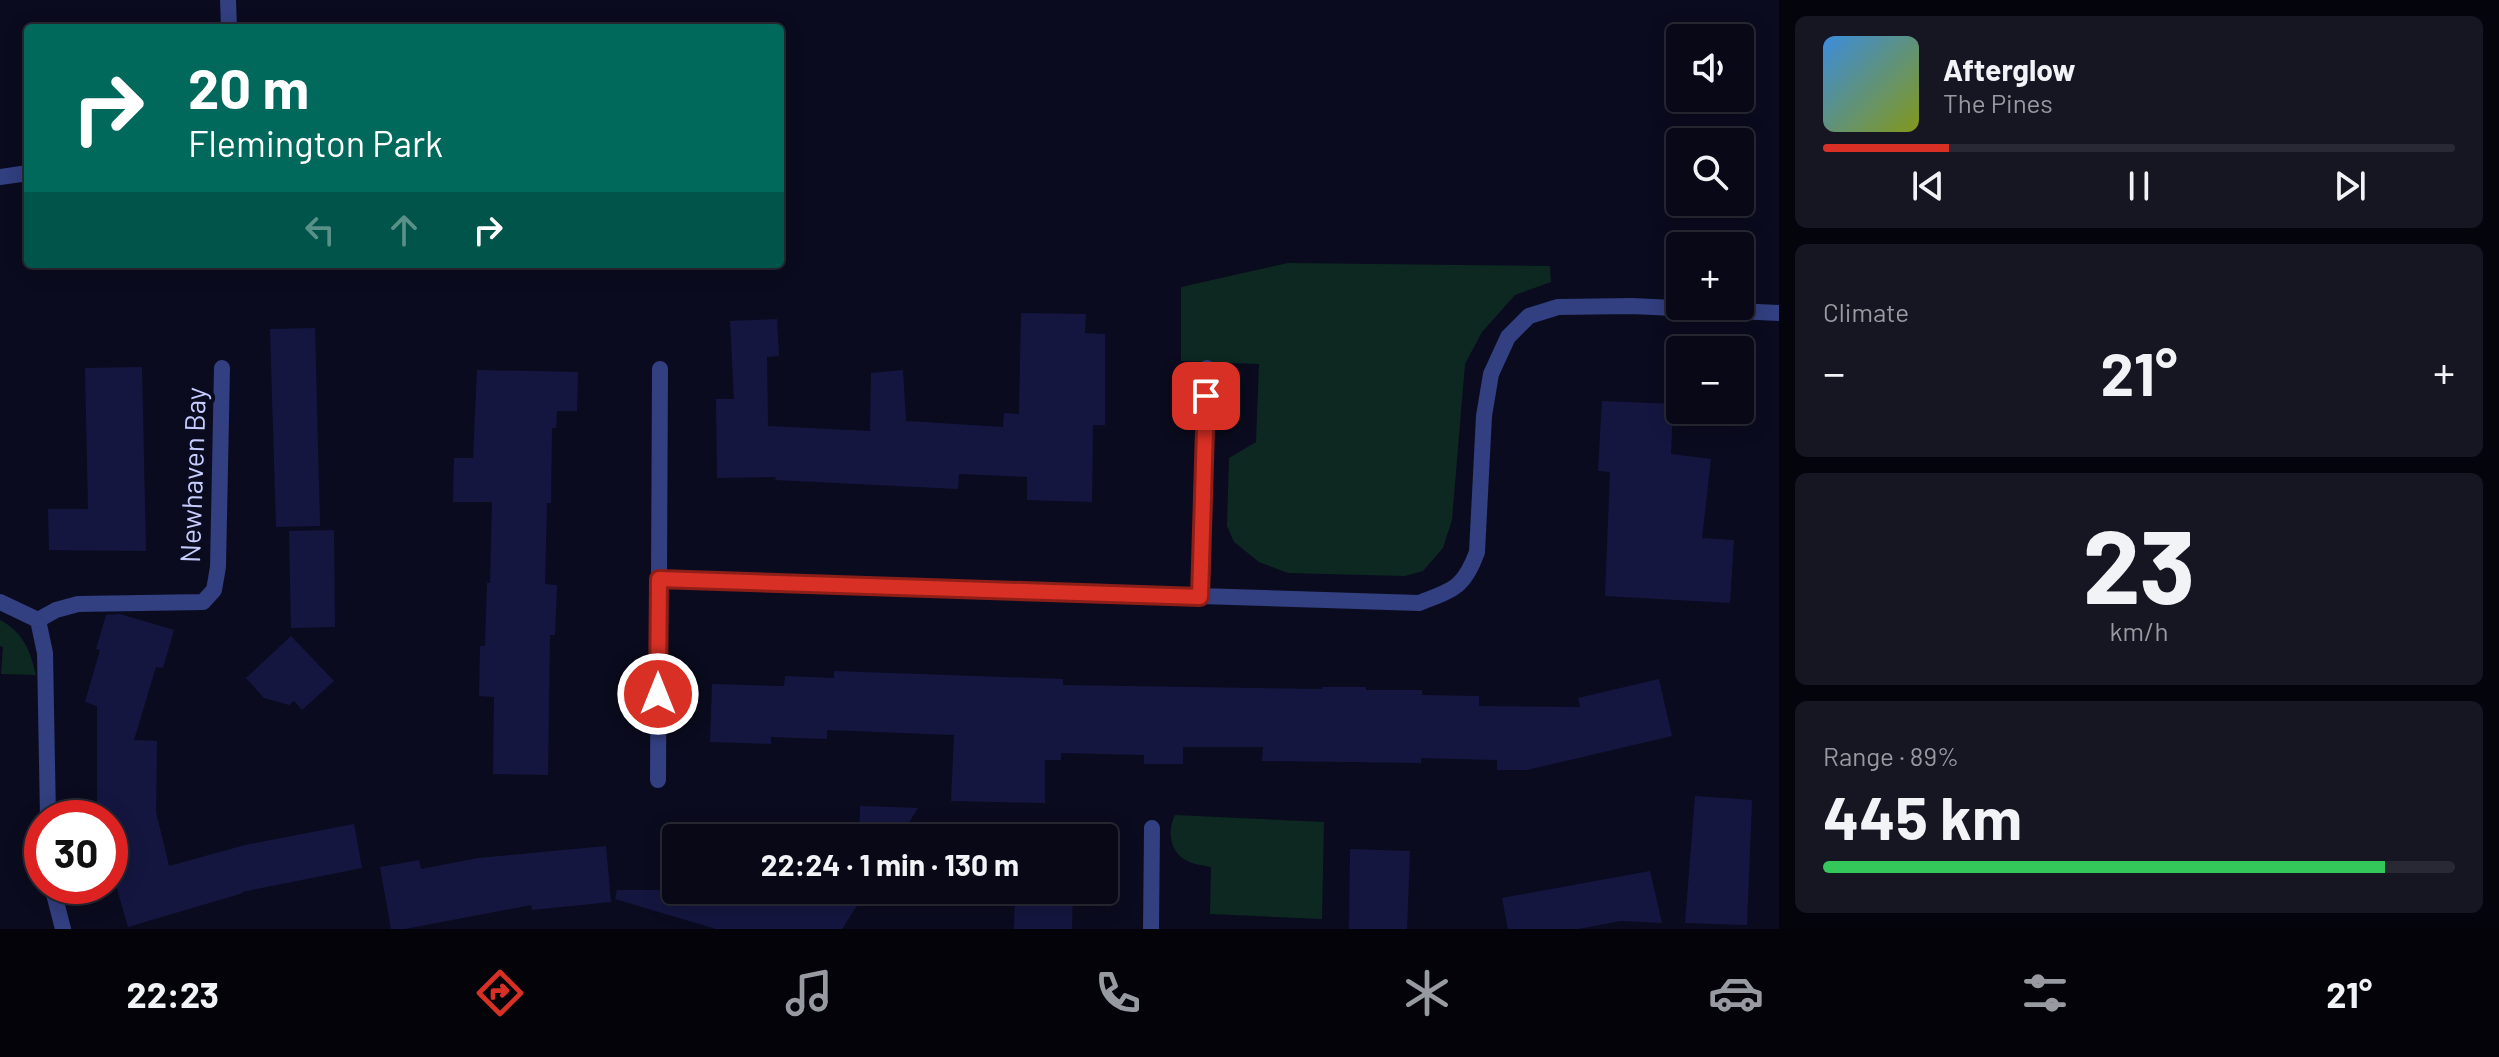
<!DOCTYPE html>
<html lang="en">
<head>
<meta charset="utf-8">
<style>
  :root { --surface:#080816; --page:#161623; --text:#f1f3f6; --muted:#989aa1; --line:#292935; --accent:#d93025 }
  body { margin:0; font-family:Barlow,sans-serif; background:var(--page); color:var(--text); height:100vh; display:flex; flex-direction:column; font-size:30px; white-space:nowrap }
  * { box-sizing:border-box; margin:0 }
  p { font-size:26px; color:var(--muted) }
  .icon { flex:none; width:44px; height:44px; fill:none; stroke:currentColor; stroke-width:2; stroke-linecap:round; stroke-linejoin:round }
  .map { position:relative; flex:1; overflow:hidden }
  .details { display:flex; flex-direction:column; gap:16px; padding:16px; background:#04040c; width:720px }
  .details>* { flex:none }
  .banner { position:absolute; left:24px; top:24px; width:760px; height:244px; border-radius:8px; box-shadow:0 4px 20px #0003,0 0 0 2px var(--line); background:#00695c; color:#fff; overflow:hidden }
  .fabs { position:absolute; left:1666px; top:24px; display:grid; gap:16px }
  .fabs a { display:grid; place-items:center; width:88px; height:88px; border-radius:8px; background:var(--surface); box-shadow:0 4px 20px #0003,0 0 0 2px var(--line); font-size:40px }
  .speed { position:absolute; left:24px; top:800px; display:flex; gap:16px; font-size:40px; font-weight:700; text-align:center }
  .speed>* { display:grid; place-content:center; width:104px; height:104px; border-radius:50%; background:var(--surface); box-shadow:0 4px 20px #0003,0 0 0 2px var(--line); line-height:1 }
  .speed .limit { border:12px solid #d22; background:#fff; color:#111 }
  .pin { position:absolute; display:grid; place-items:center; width:68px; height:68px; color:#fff; margin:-34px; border-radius:16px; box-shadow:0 4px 12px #0006 }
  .me { position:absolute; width:88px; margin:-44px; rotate:0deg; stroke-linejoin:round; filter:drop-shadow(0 0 6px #0008) }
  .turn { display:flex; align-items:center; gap:28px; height:168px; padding:0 32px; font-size:36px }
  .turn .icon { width:104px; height:104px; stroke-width:2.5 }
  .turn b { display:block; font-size:56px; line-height:68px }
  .lanes { display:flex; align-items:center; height:76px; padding:0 32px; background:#0003; justify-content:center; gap:40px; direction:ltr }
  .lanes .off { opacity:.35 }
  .big { font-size:60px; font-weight:700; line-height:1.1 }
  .details .card { flex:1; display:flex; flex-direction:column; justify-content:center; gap:12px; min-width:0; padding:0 28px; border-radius:12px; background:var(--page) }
  .details .dial { align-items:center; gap:0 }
  .dial b { font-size:104px; line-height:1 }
  .song { display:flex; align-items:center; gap:24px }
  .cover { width:96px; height:96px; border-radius:12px; background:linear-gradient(135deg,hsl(210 70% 55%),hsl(70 70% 35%)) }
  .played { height:8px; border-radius:4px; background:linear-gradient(90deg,var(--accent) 20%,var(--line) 20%) }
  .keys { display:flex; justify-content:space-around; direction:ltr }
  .heat { display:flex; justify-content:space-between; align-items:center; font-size:44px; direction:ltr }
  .charge { height:12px; border-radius:6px; background:linear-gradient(90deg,#34c759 89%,var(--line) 0) }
  .trip { position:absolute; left:662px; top:824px; width:456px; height:80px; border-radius:8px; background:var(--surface); box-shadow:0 4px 20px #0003,0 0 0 2px var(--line); font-weight:700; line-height:80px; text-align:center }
  .tabs { display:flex; height:128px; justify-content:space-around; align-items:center; background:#030309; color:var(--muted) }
  .tabs .icon { width:56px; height:56px }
  .tabs .current { color:var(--accent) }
  .tabs b { font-size:36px; color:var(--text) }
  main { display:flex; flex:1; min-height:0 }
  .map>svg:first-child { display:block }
  .green { fill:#0d2821 }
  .building { fill:#151640 }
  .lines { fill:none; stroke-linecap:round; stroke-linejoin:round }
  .minor { stroke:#323f80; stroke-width:16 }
  .route-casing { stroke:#8d1f18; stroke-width:20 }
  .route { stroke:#d93025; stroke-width:14 }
  .labels { text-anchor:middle; stroke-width:8; stroke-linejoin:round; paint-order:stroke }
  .street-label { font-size:28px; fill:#c7ccff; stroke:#0a0b1e }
</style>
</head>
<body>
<main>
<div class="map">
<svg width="1779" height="929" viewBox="0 0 1779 929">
  <rect width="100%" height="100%" fill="#0a0b1e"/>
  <g class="green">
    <polygon points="1288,263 1550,266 1551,282 1515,295 1482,332 1465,364 1452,520 1443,548 1423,571 1405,576 1288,573 1259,562 1234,542 1227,526 1229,458 1256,442 1259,364 1181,361 1181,287"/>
    <path d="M 0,620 C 23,632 30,650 36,675 L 1,674 L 3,647 L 0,646 Z"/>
    <path d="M 1175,815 L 1324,822 L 1322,919 L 1210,914 L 1211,867 C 1201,865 1189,864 1181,857 C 1169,847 1168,828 1175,815 Z"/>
  </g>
  <g class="building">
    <polygon points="1021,313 1086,314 1085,333 1105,334 1105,425 1093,425 1092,502 1027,500 1027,477 959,474 958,489 775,480 776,477 717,478 716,399 734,399 730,321 777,319 779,356 767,357 768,426 870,431 871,373 903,370 906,421 1003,427 1004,413 1019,414"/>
    <polygon points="315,328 320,526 276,527 270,329"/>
    <polygon points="142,367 146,551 49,550 48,509 88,509 85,368"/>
    <polygon points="477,370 578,372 577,411 557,411 556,428 552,428 551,503 547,503 545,584 557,585 555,635 550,635 548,775 493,774 494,697 479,696 480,646 485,646 487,583 490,583 492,502 453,502 454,458 473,458"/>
    <polygon points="1602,401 1673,404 1671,454 1711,459 1702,538 1734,540 1730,603 1605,596 1610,472 1598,471"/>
    <polygon points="334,530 335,627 291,628 289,531"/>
    <polygon points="120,614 174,630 163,668 156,667 134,740 157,741 156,812 169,866 245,845 354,824 362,868 242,892 243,893 128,927 110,865 110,818 97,818 97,706 85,702 100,650 96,649 106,615"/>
    <polygon points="291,636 334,681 302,710 294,701 289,705 264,698 246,678"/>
    <polygon points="834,671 1063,679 1063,685 1322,689 1322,687 1366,687 1366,690 1422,690 1422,695 1479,696 1479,706 1580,707 1578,698 1659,679 1672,736 1527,770 1497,770 1497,760 1421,758 1421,763 1262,761 1263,747 1183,747 1183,764 1144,764 1144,755 1061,753 1061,760 1045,760 1045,803 951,801 954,735 827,730 827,739 771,737 771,744 710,742 712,684 784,686 785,676 834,678"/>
    <polygon points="1695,796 1752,800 1747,925 1685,923"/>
    <polygon points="860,806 918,808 899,838 859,838"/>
    <polygon points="606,846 611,902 532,910 531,905 405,929 391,929 380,867 419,860 421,869 478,858"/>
    <polygon points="1350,849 1410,851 1407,929 1349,929"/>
    <polygon points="1650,871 1662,923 1621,921 1578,929 1508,929 1502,898"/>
    <polygon points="617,890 867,890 842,929 716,929 615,899"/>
    <polygon points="1015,890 1073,890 1072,929 1014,929"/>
  </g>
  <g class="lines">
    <g class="minor">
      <polyline points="228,0 229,28"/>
      <polyline points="0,177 28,173"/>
      <path d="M 659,579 L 1419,603 C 1453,590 1464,588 1477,552 L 1484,416 L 1491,374 L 1508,337 L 1529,316 L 1558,307 L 1632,306 L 1779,313"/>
      <polyline points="1200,597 1207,368"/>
      <polyline points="0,602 38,620 45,653 48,818"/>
      <polyline points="38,620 56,610 78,604 203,602 214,590 218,567 222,368"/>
      <polyline points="658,780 660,369"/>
      <polyline points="52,886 63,929"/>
      <polyline points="1151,929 1152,828"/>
    </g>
  </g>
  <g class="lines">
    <defs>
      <polyline id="route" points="658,694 659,579 1200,597 1206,396"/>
    </defs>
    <use href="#route" class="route-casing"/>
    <use href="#route" class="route"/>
  </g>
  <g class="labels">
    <g class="street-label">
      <text transform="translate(193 475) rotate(-88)" y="10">Newhaven Bay</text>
    </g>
  </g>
</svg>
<div class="fabs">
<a><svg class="icon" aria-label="sound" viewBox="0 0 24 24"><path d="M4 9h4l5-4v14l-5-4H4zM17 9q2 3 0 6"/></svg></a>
<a><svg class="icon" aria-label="search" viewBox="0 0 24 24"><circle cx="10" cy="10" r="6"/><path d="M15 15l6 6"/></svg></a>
<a>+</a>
<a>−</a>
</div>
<div class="speed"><div class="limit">30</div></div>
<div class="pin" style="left:1206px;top:396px;background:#d93025"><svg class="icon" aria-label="arrive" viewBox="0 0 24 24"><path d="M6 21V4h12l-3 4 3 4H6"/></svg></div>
<svg class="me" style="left:658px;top:694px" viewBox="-20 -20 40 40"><circle r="17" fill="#d93025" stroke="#fff" stroke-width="3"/><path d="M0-11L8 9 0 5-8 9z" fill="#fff"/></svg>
<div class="trip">22:24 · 1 min · 130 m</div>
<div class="banner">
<div class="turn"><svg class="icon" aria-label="right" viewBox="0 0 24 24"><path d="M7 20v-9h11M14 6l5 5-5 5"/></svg><div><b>20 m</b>Flemington Park</div></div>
<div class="lanes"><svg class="icon off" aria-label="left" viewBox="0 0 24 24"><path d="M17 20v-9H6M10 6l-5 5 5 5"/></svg><svg class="icon off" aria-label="ahead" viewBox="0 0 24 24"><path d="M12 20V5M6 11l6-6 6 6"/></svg><svg class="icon" aria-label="right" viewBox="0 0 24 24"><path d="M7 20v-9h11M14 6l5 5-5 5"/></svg></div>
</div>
</div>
<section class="details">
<div class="card">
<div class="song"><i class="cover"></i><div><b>Afterglow</b><p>The Pines</p></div></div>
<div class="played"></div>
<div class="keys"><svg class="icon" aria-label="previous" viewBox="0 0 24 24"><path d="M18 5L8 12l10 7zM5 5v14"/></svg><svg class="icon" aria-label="pause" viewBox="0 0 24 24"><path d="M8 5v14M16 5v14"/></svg><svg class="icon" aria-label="next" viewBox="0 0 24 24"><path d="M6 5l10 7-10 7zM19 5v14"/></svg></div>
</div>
<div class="card"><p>Climate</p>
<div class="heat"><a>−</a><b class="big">21°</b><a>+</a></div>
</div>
<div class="card dial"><b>23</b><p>km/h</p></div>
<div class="card"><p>Range · 89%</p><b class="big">445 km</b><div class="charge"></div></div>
</section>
</main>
<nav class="tabs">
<b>22:23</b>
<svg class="icon current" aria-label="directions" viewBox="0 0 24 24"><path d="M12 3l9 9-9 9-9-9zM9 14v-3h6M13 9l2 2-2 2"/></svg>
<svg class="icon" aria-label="music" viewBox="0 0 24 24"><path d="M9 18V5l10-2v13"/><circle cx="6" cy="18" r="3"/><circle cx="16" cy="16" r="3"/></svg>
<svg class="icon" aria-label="phone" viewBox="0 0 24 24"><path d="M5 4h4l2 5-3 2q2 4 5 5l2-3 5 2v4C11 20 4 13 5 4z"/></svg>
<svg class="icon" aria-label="climate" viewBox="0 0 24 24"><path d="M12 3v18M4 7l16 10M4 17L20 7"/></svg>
<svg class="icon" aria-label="car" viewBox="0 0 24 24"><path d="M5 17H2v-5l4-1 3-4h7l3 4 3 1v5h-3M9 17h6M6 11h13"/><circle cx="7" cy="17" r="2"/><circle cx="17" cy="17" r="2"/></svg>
<svg class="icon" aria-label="filters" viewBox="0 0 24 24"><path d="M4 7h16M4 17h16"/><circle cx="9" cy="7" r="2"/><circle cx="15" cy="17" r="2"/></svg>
<b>21°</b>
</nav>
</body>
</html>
